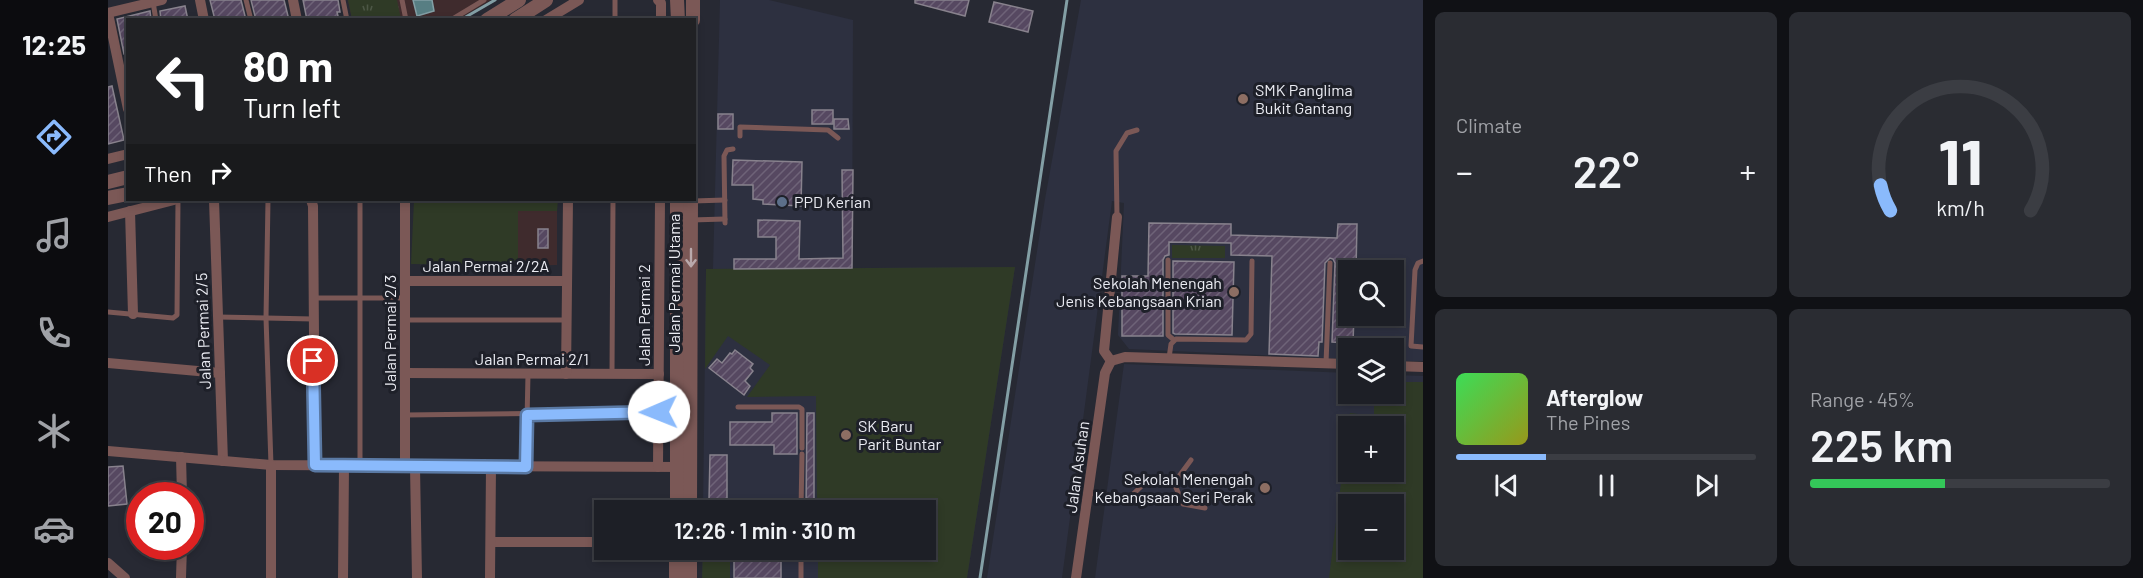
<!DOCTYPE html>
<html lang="en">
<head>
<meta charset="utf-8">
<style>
  :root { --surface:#1d1f26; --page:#2a2c32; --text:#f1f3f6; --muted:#a0a2a7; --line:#3b3d43; --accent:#8abafc }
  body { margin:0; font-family:Barlow,sans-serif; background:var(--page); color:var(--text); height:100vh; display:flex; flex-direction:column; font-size:22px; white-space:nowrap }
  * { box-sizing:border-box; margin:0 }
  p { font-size:20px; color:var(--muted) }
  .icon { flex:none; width:33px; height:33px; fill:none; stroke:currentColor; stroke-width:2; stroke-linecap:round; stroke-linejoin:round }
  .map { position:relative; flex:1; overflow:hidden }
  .details { display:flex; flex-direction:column; gap:12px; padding:12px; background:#101115; width:720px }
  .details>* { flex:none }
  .top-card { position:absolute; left:18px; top:18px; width:570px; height:183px; border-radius:0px; box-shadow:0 3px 9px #0003,0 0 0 2px var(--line); background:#202124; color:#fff; overflow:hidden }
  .tools { position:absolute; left:1230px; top:260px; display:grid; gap:12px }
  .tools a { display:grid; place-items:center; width:66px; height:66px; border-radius:0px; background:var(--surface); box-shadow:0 3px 9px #0003,0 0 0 2px var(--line); font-size:30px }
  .speed { position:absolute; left:18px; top:482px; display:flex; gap:12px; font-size:30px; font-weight:700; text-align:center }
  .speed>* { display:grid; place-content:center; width:78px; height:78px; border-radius:50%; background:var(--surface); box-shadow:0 3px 9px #0003,0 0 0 2px var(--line); line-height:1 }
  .speed .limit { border:9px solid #d22; background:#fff; color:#111 }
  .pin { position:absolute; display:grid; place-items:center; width:51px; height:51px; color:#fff; margin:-26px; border:3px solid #fff; border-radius:50%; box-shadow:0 2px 6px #0007 }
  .me { position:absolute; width:66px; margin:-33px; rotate:269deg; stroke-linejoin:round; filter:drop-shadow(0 0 4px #0008) }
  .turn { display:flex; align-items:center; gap:21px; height:126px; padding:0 18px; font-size:27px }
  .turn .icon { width:78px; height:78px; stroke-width:2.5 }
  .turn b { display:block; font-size:42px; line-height:51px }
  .then { display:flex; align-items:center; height:57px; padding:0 18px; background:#0003; gap:12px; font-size:22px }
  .big { font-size:45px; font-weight:600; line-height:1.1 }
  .details .tile { flex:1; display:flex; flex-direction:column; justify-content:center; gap:9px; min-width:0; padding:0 21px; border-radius:9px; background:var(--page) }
  .details .dial { align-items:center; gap:0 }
  .dial svg { height:156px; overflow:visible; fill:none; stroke:var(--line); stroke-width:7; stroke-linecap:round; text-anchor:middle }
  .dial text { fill:var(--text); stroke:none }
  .song { display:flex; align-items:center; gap:18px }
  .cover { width:72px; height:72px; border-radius:9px; background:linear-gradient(135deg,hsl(130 70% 55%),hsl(60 70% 35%)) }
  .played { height:6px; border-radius:3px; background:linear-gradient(90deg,var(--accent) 30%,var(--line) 30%) }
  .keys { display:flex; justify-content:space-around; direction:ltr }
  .heat { display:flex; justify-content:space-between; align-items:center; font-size:33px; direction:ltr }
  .charge { height:9px; border-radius:4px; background:linear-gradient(90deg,#34c759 45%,var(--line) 0) }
  .details .tiles { flex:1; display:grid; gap:12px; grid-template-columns:repeat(2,1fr) }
  .trip { position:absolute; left:486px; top:500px; width:342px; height:60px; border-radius:0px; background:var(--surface); box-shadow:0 3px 9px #0003,0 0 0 2px var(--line); font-weight:600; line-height:60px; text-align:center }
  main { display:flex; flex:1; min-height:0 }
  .menu { display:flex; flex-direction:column; width:108px; justify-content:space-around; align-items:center; background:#0c0c0f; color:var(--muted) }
  .menu .icon { width:42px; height:42px }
  .menu .selected { color:var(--accent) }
  .menu b { font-size:27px; color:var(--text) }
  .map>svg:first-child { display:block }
  .built { fill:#2d3040; fill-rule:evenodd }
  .industrial { fill:#3f2b2d }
  .grass { fill:url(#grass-tufts) }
  .park { fill:#2f3a26; fill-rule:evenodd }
  .water { fill:#577e83; stroke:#839fa5; stroke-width:1.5 }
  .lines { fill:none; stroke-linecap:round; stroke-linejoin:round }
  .stream { stroke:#839fa5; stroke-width:3 }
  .building { fill:url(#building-hatch); stroke:#88828d; stroke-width:1.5 }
  .service { stroke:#7b5856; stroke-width:5 }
  .minor { stroke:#7b5856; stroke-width:10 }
  .tertiary { stroke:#7b5856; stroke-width:14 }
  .oneway { stroke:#b9a9ac }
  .route-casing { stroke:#5a79a4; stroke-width:15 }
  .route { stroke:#8abafc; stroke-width:10 }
  .education-dot { fill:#8d6e63; stroke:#1e2029; stroke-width:2 }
  .service-dot { fill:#5c6f8a; stroke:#1e2029; stroke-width:2 }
  .labels { text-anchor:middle; stroke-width:6; stroke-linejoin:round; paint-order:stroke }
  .poi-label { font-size:16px; fill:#ebecf3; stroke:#1e2029; text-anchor:start }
  .street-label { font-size:16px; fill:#ebecf3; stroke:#1e2029 }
</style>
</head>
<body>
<main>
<nav class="menu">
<b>12:25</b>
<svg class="icon selected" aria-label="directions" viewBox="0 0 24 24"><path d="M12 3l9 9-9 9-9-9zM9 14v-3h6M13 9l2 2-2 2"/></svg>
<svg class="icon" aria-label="music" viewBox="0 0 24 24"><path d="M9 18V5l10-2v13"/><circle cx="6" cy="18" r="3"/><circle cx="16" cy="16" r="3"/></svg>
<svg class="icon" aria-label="phone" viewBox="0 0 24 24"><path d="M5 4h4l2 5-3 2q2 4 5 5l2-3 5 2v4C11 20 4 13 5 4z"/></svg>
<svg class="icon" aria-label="climate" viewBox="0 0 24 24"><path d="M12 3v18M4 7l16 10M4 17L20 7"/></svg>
<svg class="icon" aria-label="car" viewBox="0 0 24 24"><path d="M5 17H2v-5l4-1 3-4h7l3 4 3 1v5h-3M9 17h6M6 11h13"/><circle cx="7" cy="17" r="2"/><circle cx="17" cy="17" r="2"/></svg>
</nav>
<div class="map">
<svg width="1315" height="578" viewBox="0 0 1315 578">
  <defs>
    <pattern id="grass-tufts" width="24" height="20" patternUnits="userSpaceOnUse" patternTransform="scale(1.5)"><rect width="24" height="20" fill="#2f3a26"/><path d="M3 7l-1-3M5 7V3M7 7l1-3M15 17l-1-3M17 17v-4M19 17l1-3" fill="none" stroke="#4d5746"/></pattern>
    <pattern id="building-hatch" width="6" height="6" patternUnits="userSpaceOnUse" patternTransform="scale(1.5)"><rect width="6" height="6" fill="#564861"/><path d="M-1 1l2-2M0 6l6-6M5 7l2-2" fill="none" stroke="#6e6378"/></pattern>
  </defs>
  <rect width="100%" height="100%" fill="#272933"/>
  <g class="built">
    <polygon points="612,0 661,0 745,20 744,268 907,267 859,578 594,578 595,549 818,549 818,510 595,510 598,269 605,269"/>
    <path d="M 973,0 L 1315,0 L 1315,361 L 1286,361 L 1286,348 L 1240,348 L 1240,359 L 1021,349 L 1010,335 L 1016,203 L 1004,201 L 954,578 L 879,578 L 937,199 ZM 1240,270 L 1286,270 L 1286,315 L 1240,315 Z"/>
    <path d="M 1016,364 L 1240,373 L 1240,393 L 1286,393 L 1286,375 L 1315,376 L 1315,578 L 987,578 ZM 1240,426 L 1286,426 L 1286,471 L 1240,471 ZM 1240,504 L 1286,504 L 1286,549 L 1240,549 Z"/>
  </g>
  <g class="industrial">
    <polygon points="240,0 383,0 350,20 244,19"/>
    <polygon points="410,211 449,211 449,265 410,266"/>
  </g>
  <g class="grass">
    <polygon points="240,0 289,0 293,19 244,19"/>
    <polygon points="1064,245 1117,246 1117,258 1064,258"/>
  </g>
  <g class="park">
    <polygon points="306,200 450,200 449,211 410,211 410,266 303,264"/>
    <polygon points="907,267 859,578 710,578 710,549 818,549 818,510 709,510 708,396 639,397 662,365 620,336 597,369 598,269"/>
    <path d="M 1286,382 L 1315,382 L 1315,578 L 1221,578 L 1240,427 L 1240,471 L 1286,471 L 1286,426 L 1241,426 L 1242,413 L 1266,416 L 1266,393 L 1286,393 ZM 1240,504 L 1286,504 L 1286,549 L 1240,549 Z"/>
    <polygon points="595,549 622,549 622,578 594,578"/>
  </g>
  <polygon class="water" points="305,0 324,0 326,11 309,16"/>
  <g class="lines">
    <g class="stream">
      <polyline points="356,18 387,0"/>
      <polyline points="872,578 959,0"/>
    </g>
  </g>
  <g class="building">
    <polygon points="102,0 133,0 138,20 107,20"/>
    <polygon points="143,0 176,0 181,20 148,20"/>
    <polygon points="195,0 230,0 232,12 229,12 231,20 199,20"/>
    <polygon points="807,0 861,0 857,16 807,3"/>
    <polygon points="886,2 925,11 920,32 881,22"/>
    <polygon points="77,6 80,20 53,20 52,11"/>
    <polygon points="42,11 43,20 20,20 20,54 16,54 9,19"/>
    <polygon points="4,86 16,140 0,144 0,87"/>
    <rect x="704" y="110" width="21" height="14"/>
    <rect x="610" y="114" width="15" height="15"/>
    <polygon points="726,119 740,119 741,129 726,129"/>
    <polygon points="625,160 694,162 693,206 655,204 655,200 645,199 645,185 624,185"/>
    <polygon points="734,170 745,170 744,268 626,269 626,259 668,259 668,237 650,237 650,220 692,221 691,259 735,258"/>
    <polygon points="1041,223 1123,224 1123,235 1229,238 1230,224 1249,224 1248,270 1240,270 1240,315 1246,315 1245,343 1224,342 1227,263 1225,259 1222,258 1217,263 1214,342 1211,342 1210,356 1161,354 1164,256 1123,255 1123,243 1061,242 1061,255 1057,256 1055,260 1055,336 1014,336 1014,276 1040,276"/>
    <rect x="430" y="229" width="10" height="19"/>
    <polygon points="1065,261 1126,262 1124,335 1067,334 1065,333"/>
    <polygon points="627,350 645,364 642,368 645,371 637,381 642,386 636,395 601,368 609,359 614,363 622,353 624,354"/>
    <polygon points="664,413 689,413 689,454 666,454 666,445 622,445 622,422 664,422"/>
    <polygon points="699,413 706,413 706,510 698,510"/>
    <polygon points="602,455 619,455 619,501 601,500"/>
    <polygon points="15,466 19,504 0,506 0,467"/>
    <rect x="626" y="549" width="47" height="29"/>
  </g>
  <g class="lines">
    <g class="service">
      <polyline points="138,0 143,20"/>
      <polyline points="235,0 239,20"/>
      <polyline points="294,0 298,20"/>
      <polyline points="45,2 48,20"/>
      <polyline points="343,20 376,0"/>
      <polyline points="507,20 507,0"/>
      <polyline points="632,136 632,127 720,130 730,138"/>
      <polyline points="160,200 158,318 163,465"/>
      <polyline points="252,200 252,465"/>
      <polyline points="585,201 617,200"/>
      <polyline points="1009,217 1008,151 1019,133 1029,130"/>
      <polyline points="583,220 617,219"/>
      <polyline points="617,223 616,156 619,150 625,149"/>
      <polyline points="1060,260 1060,335 1066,340"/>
      <polyline points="1315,261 1310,263 1307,270 1303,346 1315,347"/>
      <polyline points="206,298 297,298"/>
      <polyline points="0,312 65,318 69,315 70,200"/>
      <polyline points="110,317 205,319"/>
      <polyline points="297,320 459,320"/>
      <polyline points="1061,358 1063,344 1068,339 1138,340 1143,334 1144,261"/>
      <polyline points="1218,363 1222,263"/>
      <polyline points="504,374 505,200"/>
      <polyline points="630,407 691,407 694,409 694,448"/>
      <polyline points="297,415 550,412"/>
      <polyline points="418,467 420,374"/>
      <polyline points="1066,483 1083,460"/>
      <polyline points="980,493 1022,497 1040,480 1066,483 1075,504 1097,508"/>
      <polyline points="693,510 694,454"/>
      <polyline points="693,578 693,549"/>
    </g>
    <g class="minor">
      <polyline points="92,0 96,20"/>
      <polyline points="185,0 189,20"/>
      <polyline points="550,0 553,3 553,20"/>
      <polyline points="0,13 20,109"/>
      <polyline points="0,13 54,0"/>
      <polyline points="438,20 471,0"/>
      <polyline points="0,159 20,154"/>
      <polyline points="106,200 115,461"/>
      <polyline points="203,200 205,206 207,465"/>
      <polyline points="22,211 25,314"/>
      <polyline points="0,217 66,200"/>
      <polyline points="297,281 459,281"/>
      <polyline points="1003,361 1017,357 1240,364"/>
      <polyline points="1003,361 996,351 1009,217"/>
      <polyline points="0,363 112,373"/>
      <polyline points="1286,366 1315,367"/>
      <polyline points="297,373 551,374"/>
      <polyline points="458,374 460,200"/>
      <polyline points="0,451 163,465 576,467"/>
      <polyline points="73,457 74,495"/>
      <polyline points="163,465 163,578"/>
      <polyline points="297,466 297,200"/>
      <polyline points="307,467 309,578"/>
      <polyline points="550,467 552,200"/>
      <polyline points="383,542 496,542"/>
      <polyline points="0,563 17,578"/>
      <polyline points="73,578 74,546"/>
      <polyline points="235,578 236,466"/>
      <polyline points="382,578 383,467"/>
      <polyline points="968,578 997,373 1003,361"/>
    </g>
    <g class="tertiary">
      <polyline points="569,0 570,20"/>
      <polyline points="585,0 585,20"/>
      <polyline points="379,20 411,0"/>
      <polyline points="407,20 438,0"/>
      <polyline points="0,182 20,177"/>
      <polyline points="0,198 20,194"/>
      <polyline points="569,510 569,200"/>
      <polyline points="582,510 583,200"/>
      <polyline points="568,578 568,549"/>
      <polyline points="582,578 582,549"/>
    </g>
  </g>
  <defs><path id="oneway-shaft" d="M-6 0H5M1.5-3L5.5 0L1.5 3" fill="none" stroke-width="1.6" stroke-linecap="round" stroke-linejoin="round" transform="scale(1.5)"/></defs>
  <use class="oneway" href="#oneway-shaft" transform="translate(583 258) rotate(90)"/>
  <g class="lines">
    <defs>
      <polyline id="route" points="205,361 207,465 418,467 419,415 551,412"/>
    </defs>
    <use href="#route" class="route-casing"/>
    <use href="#route" class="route"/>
  </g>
  <g class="education-dot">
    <circle cx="1135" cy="99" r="6"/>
    <circle cx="1126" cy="292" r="6"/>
    <circle cx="738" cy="435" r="6"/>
    <circle cx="1157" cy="488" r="6"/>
  </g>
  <circle class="service-dot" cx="674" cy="202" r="6"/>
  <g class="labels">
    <g class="poi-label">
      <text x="1147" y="96">SMK Panglima<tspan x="1147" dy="18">Bukit Gantang</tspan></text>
      <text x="686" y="208">PPD Kerian</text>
      <text x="1114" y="289" text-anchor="end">Sekolah Menengah<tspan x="1114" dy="18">Jenis Kebangsaan Krian</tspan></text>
      <text x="750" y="432">SK Baru<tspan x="750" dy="18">Parit Buntar</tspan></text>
      <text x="1145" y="485" text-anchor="end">Sekolah Menengah<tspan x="1145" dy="18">Kebangsaan Seri Perak</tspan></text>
    </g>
    <g class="street-label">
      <text x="378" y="272">Jalan Permai 2/2A</text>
      <text transform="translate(566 283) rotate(-90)" y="6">Jalan Permai Utama</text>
      <text transform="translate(536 315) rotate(-90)" y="6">Jalan Permai 2</text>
      <text transform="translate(95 331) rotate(-92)" y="6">Jalan Permai 2/5</text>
      <text transform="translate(282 333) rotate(-90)" y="6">Jalan Permai 2/3</text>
      <text x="424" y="365">Jalan Permai 2/1</text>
      <text transform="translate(969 467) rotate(-82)" y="6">Jalan Asuhan</text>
    </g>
  </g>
</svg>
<div class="tools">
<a><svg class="icon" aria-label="search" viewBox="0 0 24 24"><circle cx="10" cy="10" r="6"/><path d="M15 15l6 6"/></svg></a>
<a><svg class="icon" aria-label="layers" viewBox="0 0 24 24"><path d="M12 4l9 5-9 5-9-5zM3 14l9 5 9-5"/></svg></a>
<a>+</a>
<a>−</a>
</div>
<div class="speed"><div class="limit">20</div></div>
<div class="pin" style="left:205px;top:361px;background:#d93025"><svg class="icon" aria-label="arrive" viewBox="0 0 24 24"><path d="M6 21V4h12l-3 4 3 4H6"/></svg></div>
<svg class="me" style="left:551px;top:412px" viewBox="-20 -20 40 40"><circle r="19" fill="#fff"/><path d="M0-13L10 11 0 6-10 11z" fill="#8abafc"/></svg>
<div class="trip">12:26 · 1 min · 310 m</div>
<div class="top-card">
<div class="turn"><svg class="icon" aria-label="left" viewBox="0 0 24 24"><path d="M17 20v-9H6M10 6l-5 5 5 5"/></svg><div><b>80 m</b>Turn left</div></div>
<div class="then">Then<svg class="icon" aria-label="right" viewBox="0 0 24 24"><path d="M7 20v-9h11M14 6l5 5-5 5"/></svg></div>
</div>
</div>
<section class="details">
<div class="tiles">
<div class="tile"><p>Climate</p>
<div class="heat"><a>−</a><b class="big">22°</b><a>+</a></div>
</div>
<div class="tile dial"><svg viewBox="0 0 100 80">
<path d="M14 69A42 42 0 1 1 86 69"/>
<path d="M14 69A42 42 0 0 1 9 56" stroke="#8abafc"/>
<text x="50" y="56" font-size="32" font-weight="700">11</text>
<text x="50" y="72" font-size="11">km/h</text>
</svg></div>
<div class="tile">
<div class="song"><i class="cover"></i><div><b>Afterglow</b><p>The Pines</p></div></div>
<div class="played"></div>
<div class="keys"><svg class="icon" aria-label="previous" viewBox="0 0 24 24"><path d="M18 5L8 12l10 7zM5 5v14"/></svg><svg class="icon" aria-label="pause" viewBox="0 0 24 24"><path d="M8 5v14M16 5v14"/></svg><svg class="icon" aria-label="next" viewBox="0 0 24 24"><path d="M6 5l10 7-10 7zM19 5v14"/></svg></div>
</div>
<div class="tile"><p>Range · 45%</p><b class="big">225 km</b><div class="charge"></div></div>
</div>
</section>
</main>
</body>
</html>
